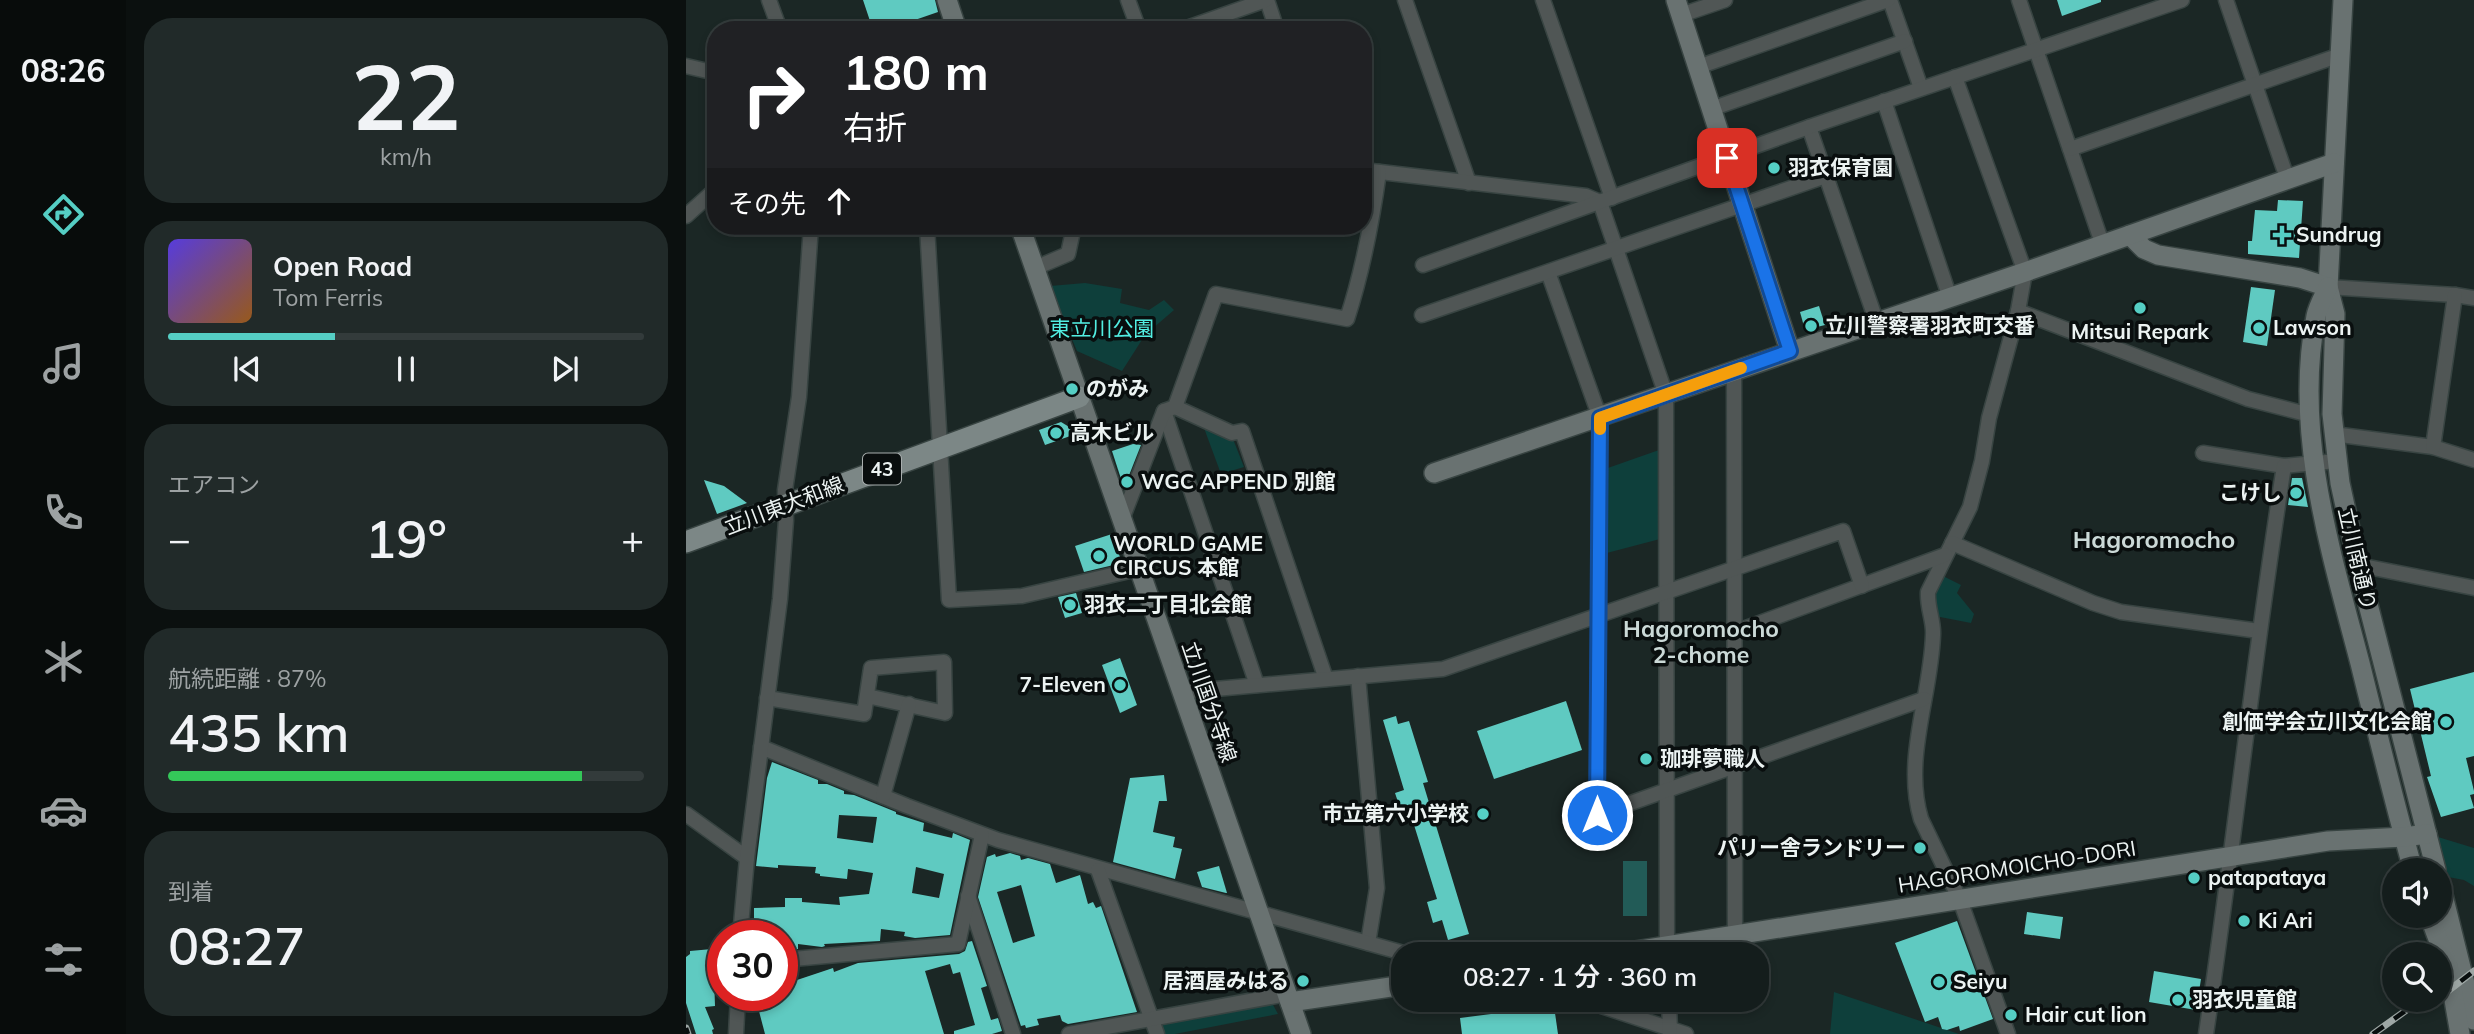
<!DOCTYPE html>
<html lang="ja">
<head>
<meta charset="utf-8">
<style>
  :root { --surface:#141d1c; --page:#212a29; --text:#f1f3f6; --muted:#9da2a3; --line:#333b3b; --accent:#55cec4 }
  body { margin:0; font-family:Mulish,"Noto Sans JP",sans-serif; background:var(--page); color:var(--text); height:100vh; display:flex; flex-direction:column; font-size:26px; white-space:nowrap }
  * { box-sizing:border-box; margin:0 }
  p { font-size:23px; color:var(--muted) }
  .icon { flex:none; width:38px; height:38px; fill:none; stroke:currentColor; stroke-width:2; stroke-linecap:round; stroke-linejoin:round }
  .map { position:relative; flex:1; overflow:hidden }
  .panel { display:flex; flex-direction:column; gap:18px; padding:18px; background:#0b100f; width:560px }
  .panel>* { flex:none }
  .hud { position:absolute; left:21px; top:21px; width:665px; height:214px; border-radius:28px; box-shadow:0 4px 10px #0003,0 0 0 2px var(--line); background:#202124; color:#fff; overflow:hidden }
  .fabs { position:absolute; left:1696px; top:858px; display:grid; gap:14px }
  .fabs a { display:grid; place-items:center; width:70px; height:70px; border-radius:50%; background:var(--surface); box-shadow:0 4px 10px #0003,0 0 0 2px var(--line); font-size:35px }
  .speed { position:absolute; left:21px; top:920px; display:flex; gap:14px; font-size:35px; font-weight:700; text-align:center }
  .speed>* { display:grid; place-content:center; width:91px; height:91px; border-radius:50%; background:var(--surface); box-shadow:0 4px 10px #0003,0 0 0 2px var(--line); line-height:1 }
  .speed .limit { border:10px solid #d22; background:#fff; color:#111 }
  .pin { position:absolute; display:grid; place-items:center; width:60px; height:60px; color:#fff; margin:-30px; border-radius:14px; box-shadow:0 4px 10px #0006 }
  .me { position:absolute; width:77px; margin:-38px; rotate:0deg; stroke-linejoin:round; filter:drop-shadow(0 0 5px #0008) }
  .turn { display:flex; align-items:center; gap:24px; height:147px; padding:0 21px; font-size:32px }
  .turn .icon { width:91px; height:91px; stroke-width:2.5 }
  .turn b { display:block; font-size:49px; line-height:60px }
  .then { display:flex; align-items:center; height:66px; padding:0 21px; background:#0003; gap:14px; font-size:26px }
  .big { font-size:52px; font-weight:600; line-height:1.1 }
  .panel .widget { flex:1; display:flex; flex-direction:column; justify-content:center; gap:10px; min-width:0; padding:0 24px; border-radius:28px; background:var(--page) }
  .panel .dial { align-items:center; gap:0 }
  .dial b { font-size:91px; line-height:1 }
  .song { display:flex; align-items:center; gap:21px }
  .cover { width:84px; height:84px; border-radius:10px; background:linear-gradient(135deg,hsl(250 70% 55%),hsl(30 70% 35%)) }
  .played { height:7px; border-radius:4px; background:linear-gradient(90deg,var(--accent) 35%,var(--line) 35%) }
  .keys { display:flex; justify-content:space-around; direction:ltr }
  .heat { display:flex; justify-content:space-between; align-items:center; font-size:38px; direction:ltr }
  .charge { height:10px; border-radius:5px; background:linear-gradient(90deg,#34c759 87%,var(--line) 0) }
  .trip { position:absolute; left:705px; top:942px; width:378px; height:70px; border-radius:28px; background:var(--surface); box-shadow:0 4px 10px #0003,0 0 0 2px var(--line); font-weight:600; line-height:70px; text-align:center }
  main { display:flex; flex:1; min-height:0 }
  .menu { display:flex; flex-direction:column; width:126px; justify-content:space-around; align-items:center; background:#080c0b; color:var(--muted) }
  .menu .icon { width:49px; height:49px }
  .menu .active { color:var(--accent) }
  .menu b { font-size:32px; color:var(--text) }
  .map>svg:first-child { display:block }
  .green { fill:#0e3f3b }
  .water { fill:#225b57 }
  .building { fill:#5fcac1; fill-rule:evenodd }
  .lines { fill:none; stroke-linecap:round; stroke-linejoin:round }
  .street-casing { stroke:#384442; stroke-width:17 }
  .secondary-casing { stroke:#384442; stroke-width:22 }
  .primary-casing { stroke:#384442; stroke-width:24 }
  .street { stroke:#505655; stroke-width:14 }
  .secondary { stroke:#697271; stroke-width:19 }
  .primary { stroke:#7c8786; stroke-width:21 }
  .rail-casing { stroke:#9ea7a5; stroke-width:7 }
  .rail { stroke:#090e0e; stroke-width:4.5; stroke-dasharray:13; stroke-linecap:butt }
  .route-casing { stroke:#114b97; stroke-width:18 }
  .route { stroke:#1a73e8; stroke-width:12 }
  .slow { stroke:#f59e0b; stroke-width:12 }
  .poi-dot { fill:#55cec4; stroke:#090e0e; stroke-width:2.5 }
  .labels { text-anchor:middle; stroke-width:7; stroke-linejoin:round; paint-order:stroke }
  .shield { fill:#090e0e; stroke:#a8aeae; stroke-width:2 }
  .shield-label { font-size:19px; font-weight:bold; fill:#ecf3f2 }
  .poi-label { font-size:21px; font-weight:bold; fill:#ecf3f2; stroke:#090e0e; text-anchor:start }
  .park-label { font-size:21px; fill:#52eee2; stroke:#090e0e }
  .street-label { font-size:21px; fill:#ecf3f2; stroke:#090e0e }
  .neighbourhood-label { font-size:23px; font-weight:bold; fill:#cbd9d7; stroke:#090e0e }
  .quarter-label { font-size:24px; font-weight:bold; fill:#cbd9d7; stroke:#090e0e }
</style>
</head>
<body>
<main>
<nav class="menu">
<b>08:26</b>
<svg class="icon active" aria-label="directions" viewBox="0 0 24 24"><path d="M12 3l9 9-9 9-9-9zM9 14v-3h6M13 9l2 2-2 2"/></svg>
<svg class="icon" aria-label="music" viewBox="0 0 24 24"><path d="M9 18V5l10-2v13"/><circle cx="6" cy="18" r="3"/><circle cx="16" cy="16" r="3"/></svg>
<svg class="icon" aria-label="phone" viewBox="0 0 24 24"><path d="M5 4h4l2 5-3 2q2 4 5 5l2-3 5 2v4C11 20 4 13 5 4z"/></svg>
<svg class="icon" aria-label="climate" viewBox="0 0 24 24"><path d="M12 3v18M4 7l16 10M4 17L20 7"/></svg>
<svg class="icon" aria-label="car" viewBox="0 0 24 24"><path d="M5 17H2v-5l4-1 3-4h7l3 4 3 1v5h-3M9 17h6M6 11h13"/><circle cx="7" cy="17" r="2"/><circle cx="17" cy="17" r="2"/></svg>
<svg class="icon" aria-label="filters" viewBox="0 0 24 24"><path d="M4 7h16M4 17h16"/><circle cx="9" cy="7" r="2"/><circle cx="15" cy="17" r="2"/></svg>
</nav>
<section class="panel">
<div class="widget dial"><b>22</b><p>km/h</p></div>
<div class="widget">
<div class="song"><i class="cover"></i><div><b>Open Road</b><p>Tom Ferris</p></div></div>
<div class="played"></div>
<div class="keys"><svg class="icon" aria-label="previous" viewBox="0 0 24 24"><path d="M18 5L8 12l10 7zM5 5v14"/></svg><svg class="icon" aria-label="pause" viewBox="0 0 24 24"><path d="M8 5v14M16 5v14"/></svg><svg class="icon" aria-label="next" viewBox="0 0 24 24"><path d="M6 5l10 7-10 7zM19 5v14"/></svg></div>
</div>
<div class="widget"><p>エアコン</p>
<div class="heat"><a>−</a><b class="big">19°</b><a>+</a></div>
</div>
<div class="widget"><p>航続距離 · 87%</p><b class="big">435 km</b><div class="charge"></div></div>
<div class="widget"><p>到着</p><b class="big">08:27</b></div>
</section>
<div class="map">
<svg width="1788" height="1034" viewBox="0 0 1788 1034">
  <rect width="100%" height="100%" fill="#1b2725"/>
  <g class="green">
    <polygon points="399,283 436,289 434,303 463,310 478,300 488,310 459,335 436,371 391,351 364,286"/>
    <polygon points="518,428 547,439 558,467 535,474"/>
    <polygon points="973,450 974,539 917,554 919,469"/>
    <polygon points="1255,575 1275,585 1271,593 1288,614 1285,623 1249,616 1244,608"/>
    <polygon points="1752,837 1788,848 1788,886 1778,880 1762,877"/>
    <polygon points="1148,992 1273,1034 1144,1034"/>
    <polygon points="585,1001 592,1014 489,1034 478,1034 474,1023"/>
  </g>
  <rect class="water" x="937" y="861" width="24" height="55"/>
  <g class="building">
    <polygon points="177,0 249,0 252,12 200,30 187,30"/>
    <polygon points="1371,0 1415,0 1415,2 1376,16"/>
    <polygon points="1592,200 1617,201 1613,258 1562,254 1562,241 1566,241 1569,210 1591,211"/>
    <polygon points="1565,287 1589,290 1581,346 1557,342"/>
    <polygon points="1133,306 1139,325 1119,330 1114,312"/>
    <polygon points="375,422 385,428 387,435 359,445 353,430"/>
    <polygon points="447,444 455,445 438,488 426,451"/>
    <polygon points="1606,478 1616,478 1622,507 1602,505"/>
    <polygon points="18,480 38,486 61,503 31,514"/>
    <polygon points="426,534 436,563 398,572 389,546"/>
    <polygon points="390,593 396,613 379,618 372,597"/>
    <polygon points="434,658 451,705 434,713 416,665"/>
    <polygon points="1788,672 1788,756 1780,758 1788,791 1788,794 1784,795 1788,808 1755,817 1741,777 1745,776 1724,689"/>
    <polygon points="880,701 896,750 808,779 791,731"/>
    <polygon points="710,716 712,724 723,721 742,782 737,783 783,934 762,940 756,920 747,923 741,902 751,899 724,812 716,814 709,793 718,790 697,720"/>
    <path d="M 86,762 L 132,780 L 132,784 L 141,784 L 158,791 L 158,794 L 168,795 L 210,812 L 210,814 L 238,823 L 237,831 L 266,838 L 267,833 L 284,840 L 264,935 L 229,938 L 218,936 L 219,932 L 195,929 L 194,941 L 138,944 L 139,946 L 136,947 L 112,944 L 112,949 L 96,950 L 96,936 L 64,936 L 65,922 L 68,922 L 68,908 L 99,907 L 99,898 L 116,898 L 116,902 L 154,905 L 153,897 L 183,894 L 187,873 L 162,869 L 161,879 L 134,876 L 134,874 L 129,873 L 130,867 L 92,865 L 92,868 L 70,866 L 81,778 ZM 153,815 L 191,817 L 187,843 L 151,838 ZM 230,867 L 258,874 L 253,898 L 226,893 Z"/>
    <polygon points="478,775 481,801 473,801 467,832 489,837 487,847 496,849 489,879 427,862 444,778"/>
    <path d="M 324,853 L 334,856 L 335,860 L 342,858 L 364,864 L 370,883 L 394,875 L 402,904 L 407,902 L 410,908 L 415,906 L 451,1012 L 382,1024 L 376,1021 L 374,1015 L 351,1019 L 353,1025 L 340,1028 L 339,1025 L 335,1026 L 292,897 L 301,857 L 309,854 L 310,857 ZM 335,885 L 349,936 L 327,943 L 311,892 Z"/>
    <polygon points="533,866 541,893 540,893 516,887 511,872"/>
    <polygon points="1341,912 1377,917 1374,939 1338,934"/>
    <polygon points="1271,921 1307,1019 1274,1031 1273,1026 1261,1030 1256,1029 1252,1017 1239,1022 1209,943"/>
    <polygon points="286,941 301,986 295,988 305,1020 312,1018 316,1031 306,1034 268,1034 268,1031 289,1025 274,972 267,974 264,964 239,971 258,1034 79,1034 69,996 96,996 96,970 107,969 111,980 147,968 148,972 172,963 273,954 279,951 282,942"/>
    <polygon points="37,948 37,975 28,976 29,1006 19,1007 28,1029 26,1030 27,1034 10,1034 0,1003 0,957 4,954 4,951"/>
    <polygon points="1468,971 1515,979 1510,1010 1463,1002"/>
    <polygon points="868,1006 872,1034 776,1034 774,1018"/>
  </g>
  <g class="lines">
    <defs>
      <g id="street">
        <polyline points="83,0 94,30"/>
        <polyline points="442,0 453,30"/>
        <polyline points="581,0 591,30"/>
        <polyline points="719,0 783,183"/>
        <polyline points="857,0 926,198"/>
        <polyline points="1204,0 1235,88"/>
        <polyline points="1333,0 1416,243"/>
        <polyline points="1540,0 1601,178"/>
        <polyline points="995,15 1039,0"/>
        <polyline points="495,30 580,0"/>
        <polyline points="0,66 30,73"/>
        <polyline points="1012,67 1202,0"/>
        <path d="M 1269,77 L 1339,272 L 1332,311 L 1303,418 L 1296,461 L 1284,507 L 1242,592 C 1241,608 1248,621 1247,635 C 1245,696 1217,759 1235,819 L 1274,900 L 1322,1034"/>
        <polyline points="1198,101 1264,298"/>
        <polyline points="1025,109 1219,41"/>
        <polyline points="1123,127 1191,323"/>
        <polyline points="1384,149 1654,55"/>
        <polyline points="677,170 900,196 914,202 980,395 981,954"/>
        <polyline points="0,216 30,189"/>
        <polyline points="241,226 263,600 336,596 452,569"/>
        <polyline points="737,265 1123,127 1496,0"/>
        <polyline points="349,268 382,254 388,226"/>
        <polyline points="862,272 914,418 911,815 1238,699"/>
        <polyline points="1642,287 1769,295 1788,298"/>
        <polyline points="1332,311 1562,399 1624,415"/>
        <polyline points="736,315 1140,176"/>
        <polyline points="1048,371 1049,935"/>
        <polyline points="489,407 546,433 556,431 640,679"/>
        <polyline points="478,411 571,685"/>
        <polyline points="1647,434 1747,447 1788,460"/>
        <polyline points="1747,447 1769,295"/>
        <polyline points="1517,453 1598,466 1651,461"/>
        <path d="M 435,522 L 478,411 L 489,407 L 530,294 L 661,319 C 677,270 686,222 693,172"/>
        <polyline points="1266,543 1407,603 1435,612 1573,631"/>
        <polyline points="1672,565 1788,588"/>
        <polyline points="1049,632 1259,555"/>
        <polyline points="672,676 691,888 682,943"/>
        <polyline points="495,692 757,669 1157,531 1176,586"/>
        <polyline points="81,698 178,714 185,668 258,662 259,713 181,696"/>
        <polyline points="75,747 221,806 312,840 721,954"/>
        <polyline points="197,796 223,704"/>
        <polyline points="0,814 61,858"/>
        <polyline points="412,870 471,1034"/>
        <polyline points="282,896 327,1034"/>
        <polyline points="54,936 61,858 94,599 100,520 99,490 113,397 125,226"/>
        <polyline points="96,960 272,944 296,835"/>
        <polyline points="894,999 1000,1034"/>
        <polyline points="983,999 984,1034"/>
        <polyline points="50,1034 52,996"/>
        <polyline points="383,1034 601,994"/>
        <path d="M 1520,1034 C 1548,845 1568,655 1598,466"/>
      </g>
      <g id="secondary">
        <polyline points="261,0 271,30"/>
        <polyline points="990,0 1104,351"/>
        <polyline points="1657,0 1642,287 1649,314 1646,414 1654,483 1672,565 1750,870"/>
        <polyline points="334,226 615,1034"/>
        <polyline points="1444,235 1458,249 1472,255 1614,278 1642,287"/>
        <path d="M 1642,287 C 1638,296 1632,306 1630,316 C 1607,432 1645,552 1674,663 C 1691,732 1708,801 1727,870"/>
        <polyline points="748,473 1339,272 1648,163"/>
        <polyline points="1754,883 1788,1020"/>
        <polyline points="1743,915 1762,966 1774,1034"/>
        <polyline points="930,954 1642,841 1718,837 1741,834"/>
        <polyline points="604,1002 718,985"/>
      </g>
      <polyline id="primary" points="0,542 393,397"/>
    </defs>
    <use href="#street" class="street-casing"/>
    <use href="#secondary" class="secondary-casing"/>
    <use href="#primary" class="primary-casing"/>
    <use href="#street" class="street"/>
    <use href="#secondary" class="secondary"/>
    <use href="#primary" class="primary"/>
    <defs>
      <g id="rail">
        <polyline points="1754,997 1788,971"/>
        <polyline points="0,1028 2,1034"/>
        <polyline points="1687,1034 1736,999"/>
      </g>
    </defs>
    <use href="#rail" class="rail-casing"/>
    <use href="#rail" class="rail"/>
  </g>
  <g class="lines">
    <defs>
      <polyline id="route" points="911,815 914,418 1104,351 1041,158"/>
    </defs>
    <use href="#route" class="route-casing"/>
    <use href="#route" class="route"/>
    <polyline class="slow" points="914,429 914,418 1055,368"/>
  </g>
  <g class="poi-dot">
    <circle cx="1088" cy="168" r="7"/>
    <path d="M1592.5 224.5h7v7h7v7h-7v7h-7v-7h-7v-7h7z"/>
    <circle cx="1454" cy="308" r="7"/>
    <circle cx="1125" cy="326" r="7"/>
    <circle cx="1573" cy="328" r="7"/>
    <circle cx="386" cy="389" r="7"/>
    <circle cx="370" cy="433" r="7"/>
    <circle cx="441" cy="482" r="7"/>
    <circle cx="1610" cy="493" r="7"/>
    <circle cx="413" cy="556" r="7"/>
    <circle cx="384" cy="605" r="7"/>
    <circle cx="434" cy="685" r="7"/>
    <circle cx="1760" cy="722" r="7"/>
    <circle cx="960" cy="759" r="7"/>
    <circle cx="797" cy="814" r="7"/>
    <circle cx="1234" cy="848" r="7"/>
    <circle cx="1508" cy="878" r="7"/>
    <circle cx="1558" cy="921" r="7"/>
    <circle cx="617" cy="981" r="7"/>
    <circle cx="1253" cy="982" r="7"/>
    <circle cx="1492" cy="1000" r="7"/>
    <circle cx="1325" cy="1015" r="7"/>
  </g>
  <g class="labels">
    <rect class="shield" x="177" y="453.5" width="38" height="31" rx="5"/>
    <g class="shield-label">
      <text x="196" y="476">43</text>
    </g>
    <g class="poi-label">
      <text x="1102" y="175">羽衣保育園</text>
      <text x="1610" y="242">Sundrug</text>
      <text x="1139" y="333">立川警察署羽衣町交番</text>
      <text x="1587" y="335">Lawson</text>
      <text x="1454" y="339" text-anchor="middle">Mitsui Repark</text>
      <text x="400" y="396">のがみ</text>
      <text x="384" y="440">高木ビル</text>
      <text x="455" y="489">WGC APPEND 別館</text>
      <text x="1596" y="500" text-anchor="end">こけし</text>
      <text x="427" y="551">WORLD GAME<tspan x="427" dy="24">CIRCUS 本館</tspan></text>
      <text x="398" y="612">羽衣二丁目北会館</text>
      <text x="420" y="692" text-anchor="end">7-Eleven</text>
      <text x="1746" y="729" text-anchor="end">創価学会立川文化会館</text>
      <text x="974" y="766">珈琲夢職人</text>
      <text x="783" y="821" text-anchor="end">市立第六小学校</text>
      <text x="1220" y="855" text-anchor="end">パリー舎ランドリー</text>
      <text x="1522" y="885">patapataya</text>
      <text x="1572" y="928">Ki Ari</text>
      <text x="603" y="988" text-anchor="end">居酒屋みはる</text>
      <text x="1267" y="989">Seiyu</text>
      <text x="1506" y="1007">羽衣児童館</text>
      <text x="1339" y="1022">Hair cut lion</text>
    </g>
    <g class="park-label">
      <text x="416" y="336">東立川公園</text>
    </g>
    <g class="street-label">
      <text transform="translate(98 506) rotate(-21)" y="7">立川東大和線</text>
      <text transform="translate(1671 559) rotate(77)" y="7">立川南通り</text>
      <text transform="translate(523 702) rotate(71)" y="7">立川国分寺線</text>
      <text transform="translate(1331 867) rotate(-9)" y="7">HAGOROMOICHO-DORI</text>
    </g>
    <g class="neighbourhood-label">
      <text x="1015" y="637">Hagoromocho<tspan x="1015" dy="26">2-chome</tspan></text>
    </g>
    <g class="quarter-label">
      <text x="1468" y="548">Hagoromocho</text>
    </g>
  </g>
</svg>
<div class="fabs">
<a><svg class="icon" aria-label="sound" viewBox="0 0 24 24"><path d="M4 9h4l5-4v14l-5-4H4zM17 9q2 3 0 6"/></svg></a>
<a><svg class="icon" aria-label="search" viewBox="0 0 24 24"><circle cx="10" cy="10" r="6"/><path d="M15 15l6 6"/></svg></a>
</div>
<div class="speed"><div class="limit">30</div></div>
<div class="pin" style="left:1041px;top:158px;background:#d93025"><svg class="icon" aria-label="arrive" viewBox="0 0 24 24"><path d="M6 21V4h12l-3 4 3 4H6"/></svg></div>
<svg class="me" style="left:911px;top:815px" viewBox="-20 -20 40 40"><circle r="17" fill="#1a73e8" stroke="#fff" stroke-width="3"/><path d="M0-11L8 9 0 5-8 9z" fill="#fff"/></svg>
<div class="trip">08:27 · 1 分 · 360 m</div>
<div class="hud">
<div class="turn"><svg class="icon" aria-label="right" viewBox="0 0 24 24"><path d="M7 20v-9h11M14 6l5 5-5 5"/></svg><div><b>180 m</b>右折</div></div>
<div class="then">その先<svg class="icon" aria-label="ahead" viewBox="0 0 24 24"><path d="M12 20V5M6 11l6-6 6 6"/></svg></div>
</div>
</div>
</main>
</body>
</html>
